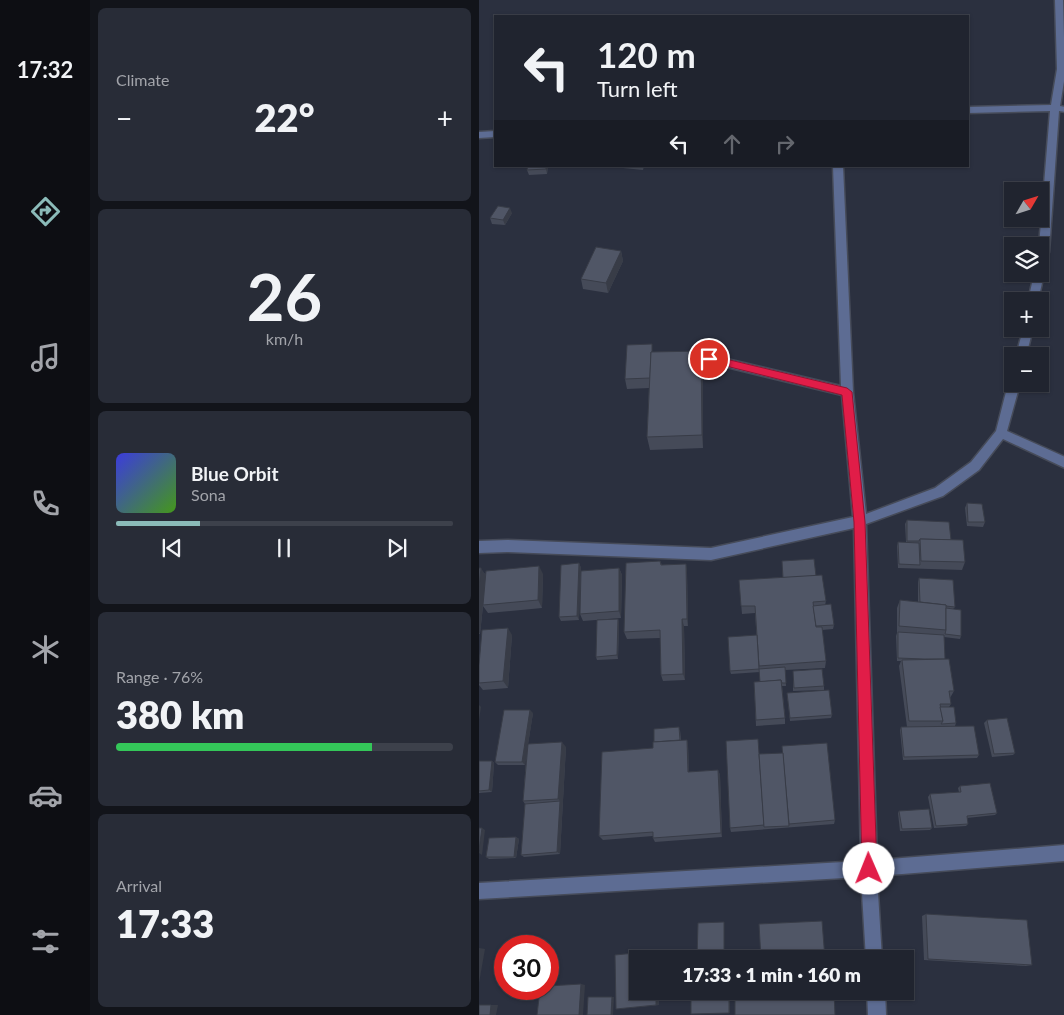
<!DOCTYPE html>
<html lang="en">
<head>
<meta charset="utf-8">
<style>
  :root { --surface:#20242f; --page:#282c37; --text:#f1f3f6; --muted:#a2a4aa; --line:#3d414b; --accent:#8bbbb9 }
  body { margin:0; font-family:Lato,sans-serif; background:var(--page); color:var(--text); height:100vh; display:flex; flex-direction:column; font-size:19px; white-space:nowrap }
  * { box-sizing:border-box; margin:0 }
  p { font-size:16px; color:var(--muted) }
  .icon { flex:none; width:28px; height:28px; fill:none; stroke:currentColor; stroke-width:2; stroke-linecap:round; stroke-linejoin:round }
  .map { position:relative; flex:1; overflow:hidden }
  .sheet { display:flex; flex-direction:column; gap:8px; padding:8px; background:#12141a; width:389px }
  .sheet>* { flex:none }
  .top-card { position:absolute; left:15px; top:15px; width:475px; height:152px; border-radius:0px; box-shadow:0 1px 4px #0004,0 0 0 1px var(--line); background:#20242f; color:var(--text); overflow:hidden }
  .needle { width:32px; rotate:51deg }
  .fabs { position:absolute; left:525px; top:182px; display:grid; gap:10px }
  .fabs a { display:grid; place-items:center; width:45px; height:45px; border-radius:0px; background:var(--surface); box-shadow:0 1px 4px #0004,0 0 0 1px var(--line); font-size:25px }
  .speed { position:absolute; left:15px; top:935px; display:flex; gap:10px; font-size:25px; font-weight:700; text-align:center }
  .speed>* { display:grid; place-content:center; width:65px; height:65px; border-radius:50%; background:var(--surface); box-shadow:0 1px 4px #0004,0 0 0 1px var(--line); line-height:1 }
  .speed .limit { border:8px solid #d22; background:#fff; color:#111 }
  .pin { position:absolute; display:grid; place-items:center; width:42px; height:42px; color:#fff; margin:-21px; border:2px solid #fff; border-radius:50%; box-shadow:0 1px 5px #0007 }
  .me { position:absolute; width:55px; margin:-28px; rotate:359deg; stroke-linejoin:round; filter:drop-shadow(0 0 4px #0008) }
  .turn { display:flex; align-items:center; gap:18px; height:105px; padding:0 20px; font-size:22px }
  .turn .icon { width:65px; height:65px; stroke-width:2.5 }
  .turn b { display:block; font-size:35px; line-height:42px }
  .lanes { display:flex; align-items:center; height:48px; padding:0 20px; background:#0003; justify-content:center; gap:25px; direction:ltr }
  .lanes .off { opacity:.35 }
  .big { font-size:38px; font-weight:800; line-height:1.1 }
  .sheet .card { flex:1; display:flex; flex-direction:column; justify-content:center; gap:8px; min-width:0; padding:0 18px; border-radius:8px; background:var(--page) }
  .sheet .dial { align-items:center; gap:0 }
  .dial b { font-size:65px; line-height:1 }
  .song { display:flex; align-items:center; gap:15px }
  .cover { width:60px; height:60px; border-radius:8px; background:linear-gradient(135deg,hsl(240 70% 55%),hsl(100 70% 35%)) }
  .played { height:5px; border-radius:2px; background:linear-gradient(90deg,var(--accent) 25%,var(--line) 25%) }
  .keys { display:flex; justify-content:space-around; direction:ltr }
  .heat { display:flex; justify-content:space-between; align-items:center; font-size:28px; direction:ltr }
  .charge { height:8px; border-radius:4px; background:linear-gradient(90deg,#34c759 76%,var(--line) 0) }
  .trip { position:absolute; left:150px; top:950px; width:285px; height:50px; border-radius:0px; background:var(--surface); box-shadow:0 1px 4px #0004,0 0 0 1px var(--line); font-weight:800; line-height:50px; text-align:center }
  main { display:flex; flex:1; min-height:0 }
  .tab-bar { display:flex; flex-direction:column; width:90px; justify-content:space-around; align-items:center; background:#0d0e13; color:var(--muted) }
  .tab-bar .icon { width:35px; height:35px }
  .tab-bar .current { color:var(--accent) }
  .tab-bar b { font-size:22px; color:var(--text) }
  .map>svg:first-child { display:block }
  .lines { fill:none; stroke-linecap:round; stroke-linejoin:round }
  .street-casing { stroke:#464b59; stroke-width:3 }
  .street { fill:#5d6c93; fill-rule:evenodd }
  .wall { fill:#454a58 }
  .shaded-wall { fill:#383c47 }
  .building { fill:#505666; stroke:#383c47 }
  .route { fill:#e11d48; stroke:#92132f }
</style>
</head>
<body>
<main>
<nav class="tab-bar">
<b>17:32</b>
<svg class="icon current" aria-label="directions" viewBox="0 0 24 24"><path d="M12 3l9 9-9 9-9-9zM9 14v-3h6M13 9l2 2-2 2"/></svg>
<svg class="icon" aria-label="music" viewBox="0 0 24 24"><path d="M9 18V5l10-2v13"/><circle cx="6" cy="18" r="3"/><circle cx="16" cy="16" r="3"/></svg>
<svg class="icon" aria-label="phone" viewBox="0 0 24 24"><path d="M5 4h4l2 5-3 2q2 4 5 5l2-3 5 2v4C11 20 4 13 5 4z"/></svg>
<svg class="icon" aria-label="climate" viewBox="0 0 24 24"><path d="M12 3v18M4 7l16 10M4 17L20 7"/></svg>
<svg class="icon" aria-label="car" viewBox="0 0 24 24"><path d="M5 17H2v-5l4-1 3-4h7l3 4 3 1v5h-3M9 17h6M6 11h13"/><circle cx="7" cy="17" r="2"/><circle cx="17" cy="17" r="2"/></svg>
<svg class="icon" aria-label="filters" viewBox="0 0 24 24"><path d="M4 7h16M4 17h16"/><circle cx="9" cy="7" r="2"/><circle cx="15" cy="17" r="2"/></svg>
</nav>
<section class="sheet">
<div class="card"><p>Climate</p>
<div class="heat"><a>−</a><b class="big">22°</b><a>+</a></div>
</div>
<div class="card dial"><b>26</b><p>km/h</p></div>
<div class="card">
<div class="song"><i class="cover"></i><div><b>Blue Orbit</b><p>Sona</p></div></div>
<div class="played"></div>
<div class="keys"><svg class="icon" aria-label="previous" viewBox="0 0 24 24"><path d="M18 5L8 12l10 7zM5 5v14"/></svg><svg class="icon" aria-label="pause" viewBox="0 0 24 24"><path d="M8 5v14M16 5v14"/></svg><svg class="icon" aria-label="next" viewBox="0 0 24 24"><path d="M6 5l10 7-10 7zM19 5v14"/></svg></div>
</div>
<div class="card"><p>Range · 76%</p><b class="big">380 km</b><div class="charge"></div></div>
<div class="card"><p>Arrival</p><b class="big">17:33</b></div>
</section>
<div class="map">
<svg width="586" height="1015" viewBox="0 0 586 1015">
  <rect width="100%" height="100%" fill="#2b303f"/>
  <g class="lines">
    <defs>
      <g id="street">
        <polygon points="576,0 584,0 586,75 581,106 586,107 586,112 580,111 570,252 564,272 565,274 559,301 549,301 555,274 561,274 560,246 571,111 489,113 489,107 572,105 578,69"/>
        <polygon points="16,131 16,137 0,138 0,132"/>
        <polygon points="354,166 364,166 374,392 387,514 456,488 492,462 517,431 529,384 534,380 534,384 541,384 528,431 586,457 586,468 524,439 500,470 464,496 387,524 398,860 586,845 586,861 398,876 403,959 387,959 382,877 0,899 0,883 382,861 375,528 232,560 28,552 0,553 0,541 28,540 232,548 374,517 363,395 231,363 225,359 231,355 362,386"/>
        <polygon points="544,329 554,329 547,356 537,356"/>
        <polygon points="388,991 406,991 407,1015 389,1015"/>
      </g>
    </defs>
    <use href="#street" class="street-casing"/>
    <use href="#street" class="street"/>
  </g>
  <g class="wall">
    <polygon points="69,166 68,174 50,175 48,170"/>
    <polygon points="143,166 165,166 164,170 144,168"/>
    <polygon points="33,213 26,225 13,224 11,218"/>
    <polygon points="142,251 144,261 129,293 104,289 102,279"/>
    <polygon points="175,352 224,365 224,448 171,450 168,437 170,388 148,389 146,379"/>
    <polygon points="488,503 506,522 504,527 488,526 486,508"/>
    <polygon points="428,520 472,540 486,562 483,570 419,568 418,546 419,542 427,542 426,524"/>
    <polygon points="181,561 183,565 207,564 208,572 209,626 205,626 206,680 184,681 182,675 181,638 148,639 145,632"/>
    <polygon points="303,561 337,576 347,601 346,605 355,625 354,629 343,630 347,661 346,668 306,670 307,686 303,686 306,718 306,724 277,726 275,682 281,682 281,672 252,674 251,671 279,656 276,613 263,614 260,580 304,578"/>
    <polygon points="100,563 102,568 102,571 140,568 143,575 142,618 104,621 101,614 101,587 100,620 82,621 80,617"/>
    <polygon points="0,568 7,575 64,574 63,608 9,613 4,606 1,634 0,634"/>
    <polygon points="440,578 476,607 474,609 482,636 481,639 465,637 466,659 475,691 471,698 472,704 470,707 477,723 476,726 500,755 498,758 424,760 421,730 422,727 428,727 420,666 422,661 418,661 417,636 418,633 418,608 421,600 439,602 439,582"/>
    <polygon points="139,619 140,623 139,659 118,660 117,657"/>
    <polygon points="33,635 29,688 4,690 0,685 0,665"/>
    <polygon points="314,671 345,686 345,690 314,691"/>
    <polygon points="308,693 353,715 352,718 311,721"/>
    <polygon points="54,713 49,744 87,747 81,854 45,857 42,855 46,804 44,801 48,748 46,765 19,765 16,762"/>
    <polygon points="508,720 536,753 534,755 513,757 505,723"/>
    <polygon points="201,730 202,740 208,740 209,745 210,772 239,770 241,775 243,837 176,842 174,838 174,836 124,840 120,836 174,748"/>
    <polygon points="303,746 356,820 355,824 252,832 251,828 303,753"/>
    <polygon points="0,761 13,761 15,763 13,792 0,793"/>
    <polygon points="481,786 518,813 516,815 488,818 489,824 487,826 455,828 449,797 451,794 480,792 479,788"/>
    <polygon points="420,811 453,828 451,830 421,831 419,813"/>
    <polygon points="37,837 40,839 37,858 10,859 7,857"/>
    <polygon points="447,914 553,965 547,966 445,960 443,916"/>
    <polygon points="176,951 178,952 180,1005 137,1009"/>
  </g>
  <g class="shaded-wall">
    <polygon points="67,166 69,166 68,174 67,169"/>
    <polygon points="31,208 33,213 26,225 24,220"/>
    <polygon points="142,251 144,261 129,293 127,283"/>
    <polygon points="222,351 224,365 224,448 223,435"/>
    <polygon points="100,563 102,568 100,620 98,616"/>
    <polygon points="207,564 208,572 209,626 208,619"/>
    <polygon points="60,566 64,574 63,608 59,600"/>
    <polygon points="2,568 7,576 1,634 0,633 0,587"/>
    <polygon points="140,568 143,575 142,618 140,611"/>
    <polygon points="139,619 140,623 139,659 138,655"/>
    <polygon points="203,619 205,626 206,680 204,674"/>
    <polygon points="29,628 33,635 29,688 24,681"/>
    <polygon points="0,705 2,707 0,720"/>
    <polygon points="51,710 54,713 46,765 43,762"/>
    <polygon points="208,740 209,745 210,777 209,772"/>
    <polygon points="83,742 87,747 81,854 78,852 81,801 79,799"/>
    <polygon points="13,761 15,763 13,792 10,790"/>
    <polygon points="239,770 241,775 243,837 242,833"/>
    <polygon points="3,828 6,830 3,855 0,853"/>
    <polygon points="37,837 40,839 37,858 35,857"/>
    <polygon points="0,948 6,949 0,983"/>
    <polygon points="176,951 178,952 178,959 176,959"/>
    <polygon points="102,984 106,985 104,1015 100,1015"/>
    <polygon points="177,991 179,991 180,1005 177,1005"/>
    <rect x="250" y="991" width="1" height="22"/>
    <polygon points="133,997 135,997 134,1015 132,1015"/>
    <polygon points="12,1005 19,1005 17,1015 11,1015"/>
  </g>
  <g class="building">
    <polygon points="49,166 67,166 67,169 48,170"/>
    <polygon points="19,206 31,208 24,220 11,218"/>
    <polygon points="117,247 142,251 127,283 102,279"/>
    <polygon points="173,344 173,352 172,352 171,378 146,379 148,345"/>
    <polygon points="222,351 223,435 168,437 172,352"/>
    <polygon points="488,503 503,504 506,522 489,522"/>
    <polygon points="428,520 470,522 472,540 441,539 440,541 428,541"/>
    <polygon points="441,539 484,540 486,562 442,561"/>
    <polygon points="419,542 440,543 441,565 420,564"/>
    <polygon points="335,559 337,576 304,578 303,561"/>
    <polygon points="181,561 182,565 207,564 208,619 203,619 204,674 182,675 181,630 145,632 147,563"/>
    <polygon points="100,563 98,616 80,617 82,565"/>
    <polygon points="60,566 59,600 4,605 7,571"/>
    <polygon points="0,568 2,568 0,587"/>
    <polygon points="140,568 140,611 101,614 102,571"/>
    <polygon points="343,575 347,601 334,602 337,627 343,627 347,661 280,666 276,606 262,606 260,580"/>
    <polygon points="440,578 474,580 476,607 467,606 467,605 441,602"/>
    <polygon points="421,600 467,605 467,630 420,626"/>
    <polygon points="352,604 355,625 337,626 334,606"/>
    <polygon points="467,608 482,610 482,636 466,634 467,630"/>
    <polygon points="139,619 138,655 117,657 118,620"/>
    <polygon points="29,628 24,681 0,683 0,665 3,630"/>
    <polygon points="419,632 465,635 466,659 445,659 419,658"/>
    <polygon points="278,635 280,669 306,667 307,683 303,683 302,680 281,682 280,669 251,671 249,637"/>
    <polygon points="470,659 475,691 470,691 472,704 461,704 464,721 430,721 423,660"/>
    <polygon points="343,669 345,686 315,688 314,671"/>
    <polygon points="302,680 306,718 277,720 275,682"/>
    <polygon points="350,690 353,715 311,718 308,693"/>
    <polygon points="461,707 475,707 477,723 462,724 464,721"/>
    <polygon points="25,710 51,710 43,762 16,762"/>
    <polygon points="528,718 536,753 515,754 508,720"/>
    <polygon points="495,726 500,755 425,757 422,727"/>
    <polygon points="200,727 201,740 175,742 175,729"/>
    <polygon points="279,739 285,825 251,828 247,741"/>
    <polygon points="208,740 209,772 239,770 242,833 174,838 174,832 120,836 123,752 174,748 174,742"/>
    <polygon points="83,742 79,799 44,801 49,744"/>
    <polygon points="348,743 356,820 310,824 303,746"/>
    <polygon points="304,753 310,826 285,827 280,754"/>
    <polygon points="0,761 13,761 10,790 0,791"/>
    <polygon points="511,783 518,813 488,816 489,824 457,826 451,794 482,792 481,786"/>
    <polygon points="81,801 78,852 42,855 46,804"/>
    <polygon points="450,809 453,828 423,829 420,811"/>
    <polygon points="0,828 3,828 0,850"/>
    <polygon points="37,837 35,857 7,857 10,838"/>
    <polygon points="447,914 548,920 553,965 449,959"/>
    <polygon points="343,921 346,959 282,959 280,924"/>
    <polygon points="245,922 245,959 218,959 219,923"/>
    <polygon points="57,944 57,946 26,946 26,985 19,985 24,946"/>
    <polygon points="176,951 176,959 159,959 159,991 177,991 177,1005 137,1009 136,955"/>
    <polygon points="102,984 100,1015 58,1015 61,989 69,989 69,986"/>
    <polygon points="212,991 250,991 250,1013 212,1014"/>
    <polygon points="256,991 355,991 356,1015 256,1015"/>
    <polygon points="109,997 133,997 132,1015 108,1015"/>
    <polygon points="0,1005 12,1005 11,1015 0,1015"/>
  </g>
  <polygon class="route" points="230,355 368,388 373,392 386,522 398,869 395,874 390,876 385,874 383,869 375,522 363,395 227,361 227,356"/>
</svg>
<div class="fabs">
<a><svg class="needle" viewBox="-14 -14 28 28"><path d="M0-13l5 13h-10z" fill="#e53935"/><path d="M0 13l5-13h-10z" fill="#a2a4aa"/></svg></a>
<a><svg class="icon" aria-label="layers" viewBox="0 0 24 24"><path d="M12 4l9 5-9 5-9-5zM3 14l9 5 9-5"/></svg></a>
<a>+</a>
<a>−</a>
</div>
<div class="speed"><div class="limit">30</div></div>
<div class="pin" style="left:230px;top:359px;background:#d93025"><svg class="icon" aria-label="arrive" viewBox="0 0 24 24"><path d="M6 21V4h12l-3 4 3 4H6"/></svg></div>
<svg class="me" style="left:390px;top:869px" viewBox="-20 -20 40 40"><circle r="19" fill="#fff"/><path d="M0-13L10 11 0 6-10 11z" fill="#e11d48"/></svg>
<div class="trip">17:33 · 1 min · 160 m</div>
<div class="top-card">
<div class="turn"><svg class="icon" aria-label="left" viewBox="0 0 24 24"><path d="M17 20v-9H6M10 6l-5 5 5 5"/></svg><div><b>120 m</b>Turn left</div></div>
<div class="lanes"><svg class="icon" aria-label="left" viewBox="0 0 24 24"><path d="M17 20v-9H6M10 6l-5 5 5 5"/></svg><svg class="icon off" aria-label="ahead" viewBox="0 0 24 24"><path d="M12 20V5M6 11l6-6 6 6"/></svg><svg class="icon off" aria-label="right" viewBox="0 0 24 24"><path d="M7 20v-9h11M14 6l5 5-5 5"/></svg></div>
</div>
</div>
</main>
</body>
</html>
